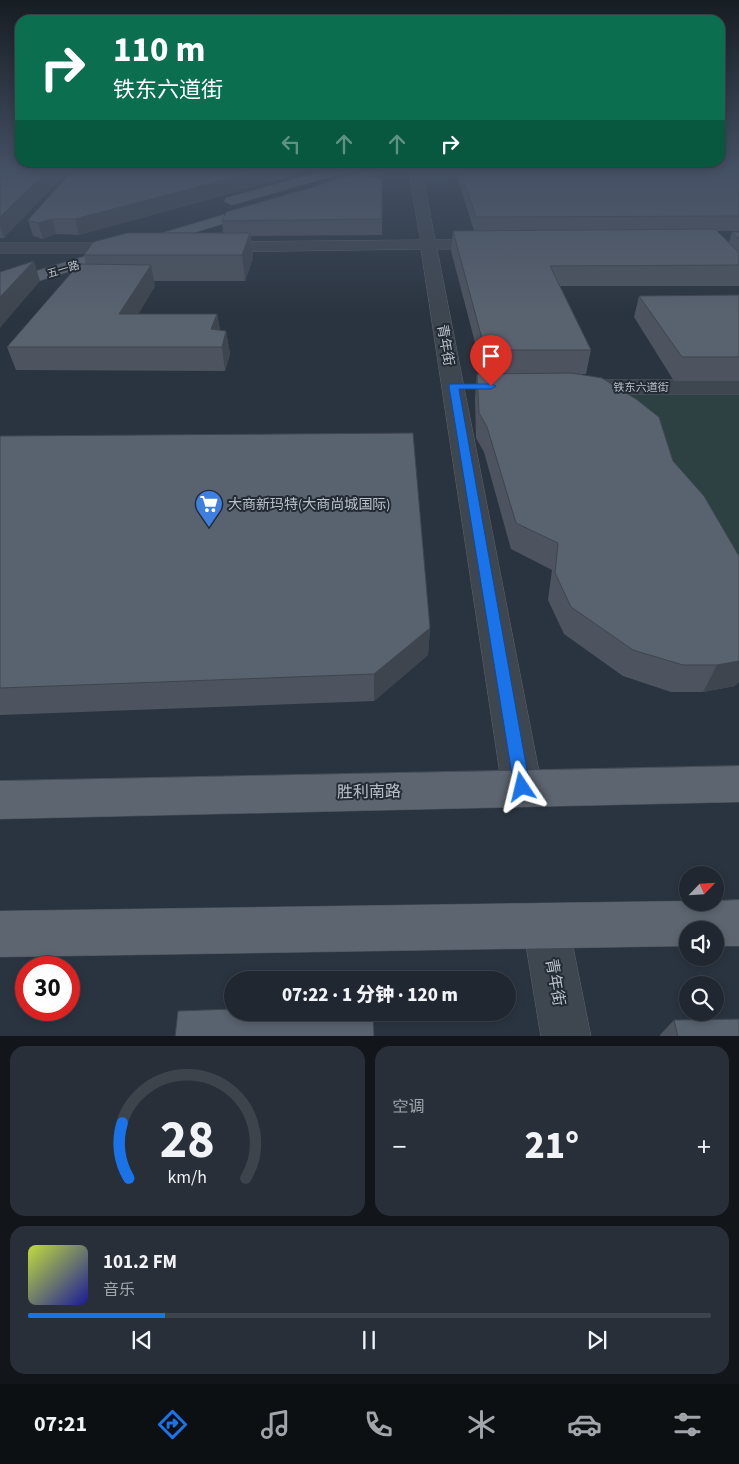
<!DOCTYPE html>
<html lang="zh">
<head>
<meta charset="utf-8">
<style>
  :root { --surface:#202730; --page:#282f38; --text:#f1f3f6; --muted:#a2a5ab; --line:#3d444c; --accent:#1a73e8 }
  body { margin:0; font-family:"Source Sans 3","Noto Sans SC",sans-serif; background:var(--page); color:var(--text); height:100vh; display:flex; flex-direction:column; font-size:19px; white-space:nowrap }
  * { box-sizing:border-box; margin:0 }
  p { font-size:16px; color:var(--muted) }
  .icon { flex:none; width:28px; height:28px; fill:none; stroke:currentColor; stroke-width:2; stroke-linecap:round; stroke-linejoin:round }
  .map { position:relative; height:1036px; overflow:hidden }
  .panel { display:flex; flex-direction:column; gap:10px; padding:10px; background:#12151a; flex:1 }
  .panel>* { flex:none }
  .banner { position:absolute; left:15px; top:15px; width:710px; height:152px; border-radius:15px; box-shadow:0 2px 8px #0003,0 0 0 1px var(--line); background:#0b6e4f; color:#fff; overflow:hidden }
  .needle { width:32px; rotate:65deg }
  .tools { position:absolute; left:679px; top:866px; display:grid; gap:10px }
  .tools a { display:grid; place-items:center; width:45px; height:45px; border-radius:50%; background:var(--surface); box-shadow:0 2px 8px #0003,0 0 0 1px var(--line); font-size:25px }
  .speed { position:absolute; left:15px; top:956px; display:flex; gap:10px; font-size:25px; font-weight:700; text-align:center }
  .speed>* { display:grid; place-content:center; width:65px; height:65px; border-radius:50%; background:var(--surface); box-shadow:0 2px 8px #0003,0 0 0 1px var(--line); line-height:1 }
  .speed .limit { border:8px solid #d22; background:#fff; color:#111 }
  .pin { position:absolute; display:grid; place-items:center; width:42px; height:42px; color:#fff; margin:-51px -21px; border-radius:50% 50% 50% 0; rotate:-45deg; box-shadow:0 0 5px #0007 }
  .pin .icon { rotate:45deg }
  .me { position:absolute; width:55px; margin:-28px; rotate:350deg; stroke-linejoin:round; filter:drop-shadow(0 0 4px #0008) }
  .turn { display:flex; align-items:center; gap:18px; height:105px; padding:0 15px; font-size:22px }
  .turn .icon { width:65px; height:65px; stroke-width:2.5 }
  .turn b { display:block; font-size:35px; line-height:42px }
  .lanes { display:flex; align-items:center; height:48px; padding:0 15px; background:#0003; justify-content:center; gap:25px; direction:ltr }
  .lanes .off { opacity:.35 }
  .big { font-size:38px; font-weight:800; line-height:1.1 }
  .panel .tile { flex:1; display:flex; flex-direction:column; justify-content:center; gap:8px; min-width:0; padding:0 18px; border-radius:15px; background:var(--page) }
  .panel .dial { align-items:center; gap:0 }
  .dial svg { height:130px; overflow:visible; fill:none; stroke:var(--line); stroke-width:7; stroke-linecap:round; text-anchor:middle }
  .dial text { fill:var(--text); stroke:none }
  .song { display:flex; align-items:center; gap:15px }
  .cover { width:60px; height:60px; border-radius:8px; background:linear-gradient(135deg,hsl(70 70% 55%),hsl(240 70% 35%)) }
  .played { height:5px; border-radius:2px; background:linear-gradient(90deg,var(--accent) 20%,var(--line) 20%) }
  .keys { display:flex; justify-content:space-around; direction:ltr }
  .heat { display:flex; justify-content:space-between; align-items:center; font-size:28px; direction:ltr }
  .panel .tiles { flex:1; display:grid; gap:10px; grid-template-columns:1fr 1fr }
  .tile:last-child { grid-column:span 2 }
  .trip { position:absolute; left:224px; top:971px; width:292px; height:50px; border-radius:25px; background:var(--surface); box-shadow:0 2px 8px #0003,0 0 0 1px var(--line); font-weight:800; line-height:50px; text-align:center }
  .dock { display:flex; height:80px; justify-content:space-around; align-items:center; background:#0d1013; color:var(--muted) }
  .dock .icon { width:35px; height:35px }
  .dock .on { color:var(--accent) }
  .dock b { font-size:22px; color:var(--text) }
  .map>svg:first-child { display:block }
  .green { fill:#2d4142 }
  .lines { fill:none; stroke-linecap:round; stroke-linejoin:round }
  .minor-casing { stroke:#5c646d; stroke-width:1 }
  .major-casing { stroke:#484f59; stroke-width:1 }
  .minor { fill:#3e4650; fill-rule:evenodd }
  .major { fill:#5d6570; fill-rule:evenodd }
  .wall { fill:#4d545f }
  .shaded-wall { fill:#3e454e }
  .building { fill:#59626f; stroke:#3e454e }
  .route { fill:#1a73e8; stroke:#114b97 }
  .labels { text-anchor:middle; stroke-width:4; stroke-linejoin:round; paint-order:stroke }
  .far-street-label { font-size:11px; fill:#bbc1ca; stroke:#232b35 }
  .street-label { font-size:14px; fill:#bbc1ca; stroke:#232b35 }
  .poi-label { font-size:14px; fill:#bbc1ca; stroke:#232b35; text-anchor:start }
  .near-street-label { font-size:16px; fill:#bbc1ca; stroke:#232b35 }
</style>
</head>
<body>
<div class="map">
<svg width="739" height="1037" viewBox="0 0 739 1037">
  <rect width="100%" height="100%" fill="#2a3440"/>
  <polygon class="green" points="632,395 739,395 739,583"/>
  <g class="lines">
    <defs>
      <g id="minor">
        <polygon points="409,169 475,169 473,172 446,177 423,177 435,240 490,239 495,241 498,244 495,247 490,249 437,249 542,787 536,800 522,805 508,800 502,787 421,249 216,252 210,250 208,247 210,244 216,242 420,240"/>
        <polygon points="0,243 125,243 131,245 133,248 131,251 125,253 0,253"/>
        <polygon points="580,380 739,380 739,394 580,394 572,392 569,387 572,382"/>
        <polygon points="546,904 562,911 569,927 591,1037 541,1037 523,927 530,911"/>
      </g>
      <g id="major">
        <polygon points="330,169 349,169 347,172 236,204 231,205 224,201 226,198"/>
        <polygon points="371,169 390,169 388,172 328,190 322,186 323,183"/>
        <polygon points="259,204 264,205 266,208 264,211 0,293 0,282"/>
        <polygon points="739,766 739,802 0,819 0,781"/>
        <polygon points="739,900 739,946 715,946 715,930 688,930 688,946 0,957 0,911 688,901 715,902 715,901"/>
      </g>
    </defs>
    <use href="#minor" class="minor-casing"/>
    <use href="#major" class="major-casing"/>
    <use href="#minor" class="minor"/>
    <use href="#major" class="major"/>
  </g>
  <g class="wall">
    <polygon points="0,169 4,238 0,238"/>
    <polygon points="74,169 298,169 298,171 295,174 276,181 79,235 56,234 43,239 33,236 28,220"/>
    <polygon points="457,169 739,169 739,231 717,231 729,242 732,232 739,232 739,286 560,286 591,350 586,374 579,374 735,686 703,692 671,692 623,676 564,634 548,600 552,570 511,549 484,452 476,438 475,398 477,374 515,374 483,373 451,251 453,231 474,231 456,173"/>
    <polygon points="382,179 382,235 251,236 253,258 245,281 154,281 155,286 138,314 217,314 220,330 226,331 230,354 225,371 16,370 7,347 86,265 84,255 223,233 222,221"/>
    <polygon points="739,295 739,381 674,381 634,317 639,296"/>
    <polygon points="0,436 430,628 428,655 374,701 0,715"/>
    <polygon points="674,1020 739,1037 660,1037 660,1035"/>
  </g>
  <g class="shaded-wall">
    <polygon points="49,169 70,169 4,238 0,225 0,217"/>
    <polygon points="267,169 298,169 298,171 295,174 276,181 79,235 75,219"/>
    <polygon points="52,219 56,234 43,239 38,223"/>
    <polygon points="250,233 253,258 245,281 242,255"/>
    <polygon points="34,261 40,281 0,328 0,297"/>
    <polygon points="151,265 155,286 125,337 119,314"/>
    <polygon points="217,314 221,337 211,329"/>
    <polygon points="226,331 230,354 225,371 222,347"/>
    <polygon points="430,628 428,655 374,701 374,674"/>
    <polygon points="739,661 739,682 735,686 703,692 717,665"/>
  </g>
  <g class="building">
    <polygon points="0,169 49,169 0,217"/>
    <polygon points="74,169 267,169 75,219 52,219 38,223 28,220"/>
    <polygon points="460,169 739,169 739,216 476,217"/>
    <polygon points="358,174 382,179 382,219 222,221 226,212"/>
    <polygon points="715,229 739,253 739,265 550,266 591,350 485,350 453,231"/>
    <polygon points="732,232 739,232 739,239"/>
    <polygon points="127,233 250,233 242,255 84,255 93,242"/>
    <polygon points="34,261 0,297 0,272"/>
    <polygon points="79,264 151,265 119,314 217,314 211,329 226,331 222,347 7,347"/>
    <polygon points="739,295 739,357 682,357 639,296"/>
    <polygon points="571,373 602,378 636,399 659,417 673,461 704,496 739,556 739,661 717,665 683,665 633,650 571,607 555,573 558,543 516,523 487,427 479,413 477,374"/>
    <polygon points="413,433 430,628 374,674 0,688 0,436"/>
    <polygon points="232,1009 232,1012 373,1012 374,1037 175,1037 178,1011"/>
    <polygon points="739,1019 739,1037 678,1037 674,1020"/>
  </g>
  <linearGradient id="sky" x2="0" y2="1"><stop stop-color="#171d23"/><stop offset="0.54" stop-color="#445064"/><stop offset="1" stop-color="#445064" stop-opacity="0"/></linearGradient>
  <rect width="739" height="314" fill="url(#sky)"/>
  <polygon class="route" points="450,384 491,384 496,386 491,389 459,389 530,787 528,793 522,795 517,793 514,787 449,386"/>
  <defs>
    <symbol id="supermarket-pin" viewBox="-11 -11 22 30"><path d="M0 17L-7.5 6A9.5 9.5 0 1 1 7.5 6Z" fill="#3f7fe0" stroke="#232b35"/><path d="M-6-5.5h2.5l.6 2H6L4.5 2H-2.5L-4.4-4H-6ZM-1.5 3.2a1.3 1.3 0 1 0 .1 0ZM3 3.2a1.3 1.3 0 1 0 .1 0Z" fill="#fff"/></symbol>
  </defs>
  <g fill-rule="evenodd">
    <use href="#supermarket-pin" x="193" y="488" width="32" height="43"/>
  </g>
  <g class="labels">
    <g class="far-street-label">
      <text transform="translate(63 269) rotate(-17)" y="4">五一路</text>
      <text x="641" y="391">铁东六道街</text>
    </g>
    <g class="street-label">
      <text transform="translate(446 345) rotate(80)" y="5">青年街</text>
    </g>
    <g class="poi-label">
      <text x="228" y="509">大商新玛特(大商尚城国际)</text>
    </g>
    <g class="near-street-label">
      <text transform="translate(369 791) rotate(-1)" y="6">胜利南路</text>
      <text transform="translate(556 982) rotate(80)" y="6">青年街</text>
    </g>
  </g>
</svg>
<div class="tools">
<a><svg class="needle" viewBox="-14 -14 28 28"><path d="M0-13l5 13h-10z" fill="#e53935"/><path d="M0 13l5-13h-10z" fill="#a2a5ab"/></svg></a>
<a><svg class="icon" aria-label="sound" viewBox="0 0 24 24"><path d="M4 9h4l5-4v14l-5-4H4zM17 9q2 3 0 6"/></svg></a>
<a><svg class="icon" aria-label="search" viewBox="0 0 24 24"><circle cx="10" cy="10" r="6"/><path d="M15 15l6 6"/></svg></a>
</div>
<div class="speed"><div class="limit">30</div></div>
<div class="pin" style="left:491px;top:386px;background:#d93025"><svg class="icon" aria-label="arrive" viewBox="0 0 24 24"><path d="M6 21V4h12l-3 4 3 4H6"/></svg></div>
<svg class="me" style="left:522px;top:787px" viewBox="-20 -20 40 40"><path d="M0-17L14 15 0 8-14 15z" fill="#1a73e8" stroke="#fff" stroke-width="4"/></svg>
<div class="trip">07:22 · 1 分钟 · 120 m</div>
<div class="banner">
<div class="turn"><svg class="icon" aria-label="right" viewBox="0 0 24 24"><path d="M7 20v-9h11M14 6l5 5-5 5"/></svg><div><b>110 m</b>铁东六道街</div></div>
<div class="lanes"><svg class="icon off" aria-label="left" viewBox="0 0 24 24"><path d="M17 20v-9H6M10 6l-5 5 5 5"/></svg><svg class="icon off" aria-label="ahead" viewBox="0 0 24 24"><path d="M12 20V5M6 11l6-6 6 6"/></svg><svg class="icon off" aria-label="ahead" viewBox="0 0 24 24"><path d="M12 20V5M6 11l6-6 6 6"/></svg><svg class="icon" aria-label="right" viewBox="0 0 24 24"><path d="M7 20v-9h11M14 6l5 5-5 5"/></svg></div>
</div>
</div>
<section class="panel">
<div class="tiles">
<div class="tile dial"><svg viewBox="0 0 100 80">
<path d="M14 69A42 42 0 1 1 86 69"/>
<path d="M14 69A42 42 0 0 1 10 35" stroke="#1a73e8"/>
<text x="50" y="56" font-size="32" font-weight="700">28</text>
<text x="50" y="72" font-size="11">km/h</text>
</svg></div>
<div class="tile"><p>空调</p>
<div class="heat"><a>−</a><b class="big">21°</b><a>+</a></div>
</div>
<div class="tile">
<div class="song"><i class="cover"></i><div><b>101.2 FM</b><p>音乐</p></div></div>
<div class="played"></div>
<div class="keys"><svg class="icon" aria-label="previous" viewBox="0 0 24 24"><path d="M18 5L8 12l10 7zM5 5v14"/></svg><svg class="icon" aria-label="pause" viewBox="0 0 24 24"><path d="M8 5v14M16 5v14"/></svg><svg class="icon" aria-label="next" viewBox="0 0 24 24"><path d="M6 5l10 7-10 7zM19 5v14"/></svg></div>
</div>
</div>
</section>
<nav class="dock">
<b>07:21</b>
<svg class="icon on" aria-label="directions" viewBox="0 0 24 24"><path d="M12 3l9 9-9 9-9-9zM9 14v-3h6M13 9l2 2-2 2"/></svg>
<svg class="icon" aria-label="music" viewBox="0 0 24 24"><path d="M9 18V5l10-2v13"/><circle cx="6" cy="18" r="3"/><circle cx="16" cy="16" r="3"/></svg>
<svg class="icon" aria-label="phone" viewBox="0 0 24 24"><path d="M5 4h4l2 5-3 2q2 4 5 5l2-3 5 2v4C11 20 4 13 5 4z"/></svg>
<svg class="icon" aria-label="climate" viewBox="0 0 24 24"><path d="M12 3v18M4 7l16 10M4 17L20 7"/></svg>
<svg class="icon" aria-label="car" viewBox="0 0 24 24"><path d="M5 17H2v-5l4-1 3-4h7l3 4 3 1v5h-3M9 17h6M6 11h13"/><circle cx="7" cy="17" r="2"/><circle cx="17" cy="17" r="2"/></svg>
<svg class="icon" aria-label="filters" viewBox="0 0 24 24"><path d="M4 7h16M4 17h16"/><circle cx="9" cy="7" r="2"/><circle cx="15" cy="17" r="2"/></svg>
</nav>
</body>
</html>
